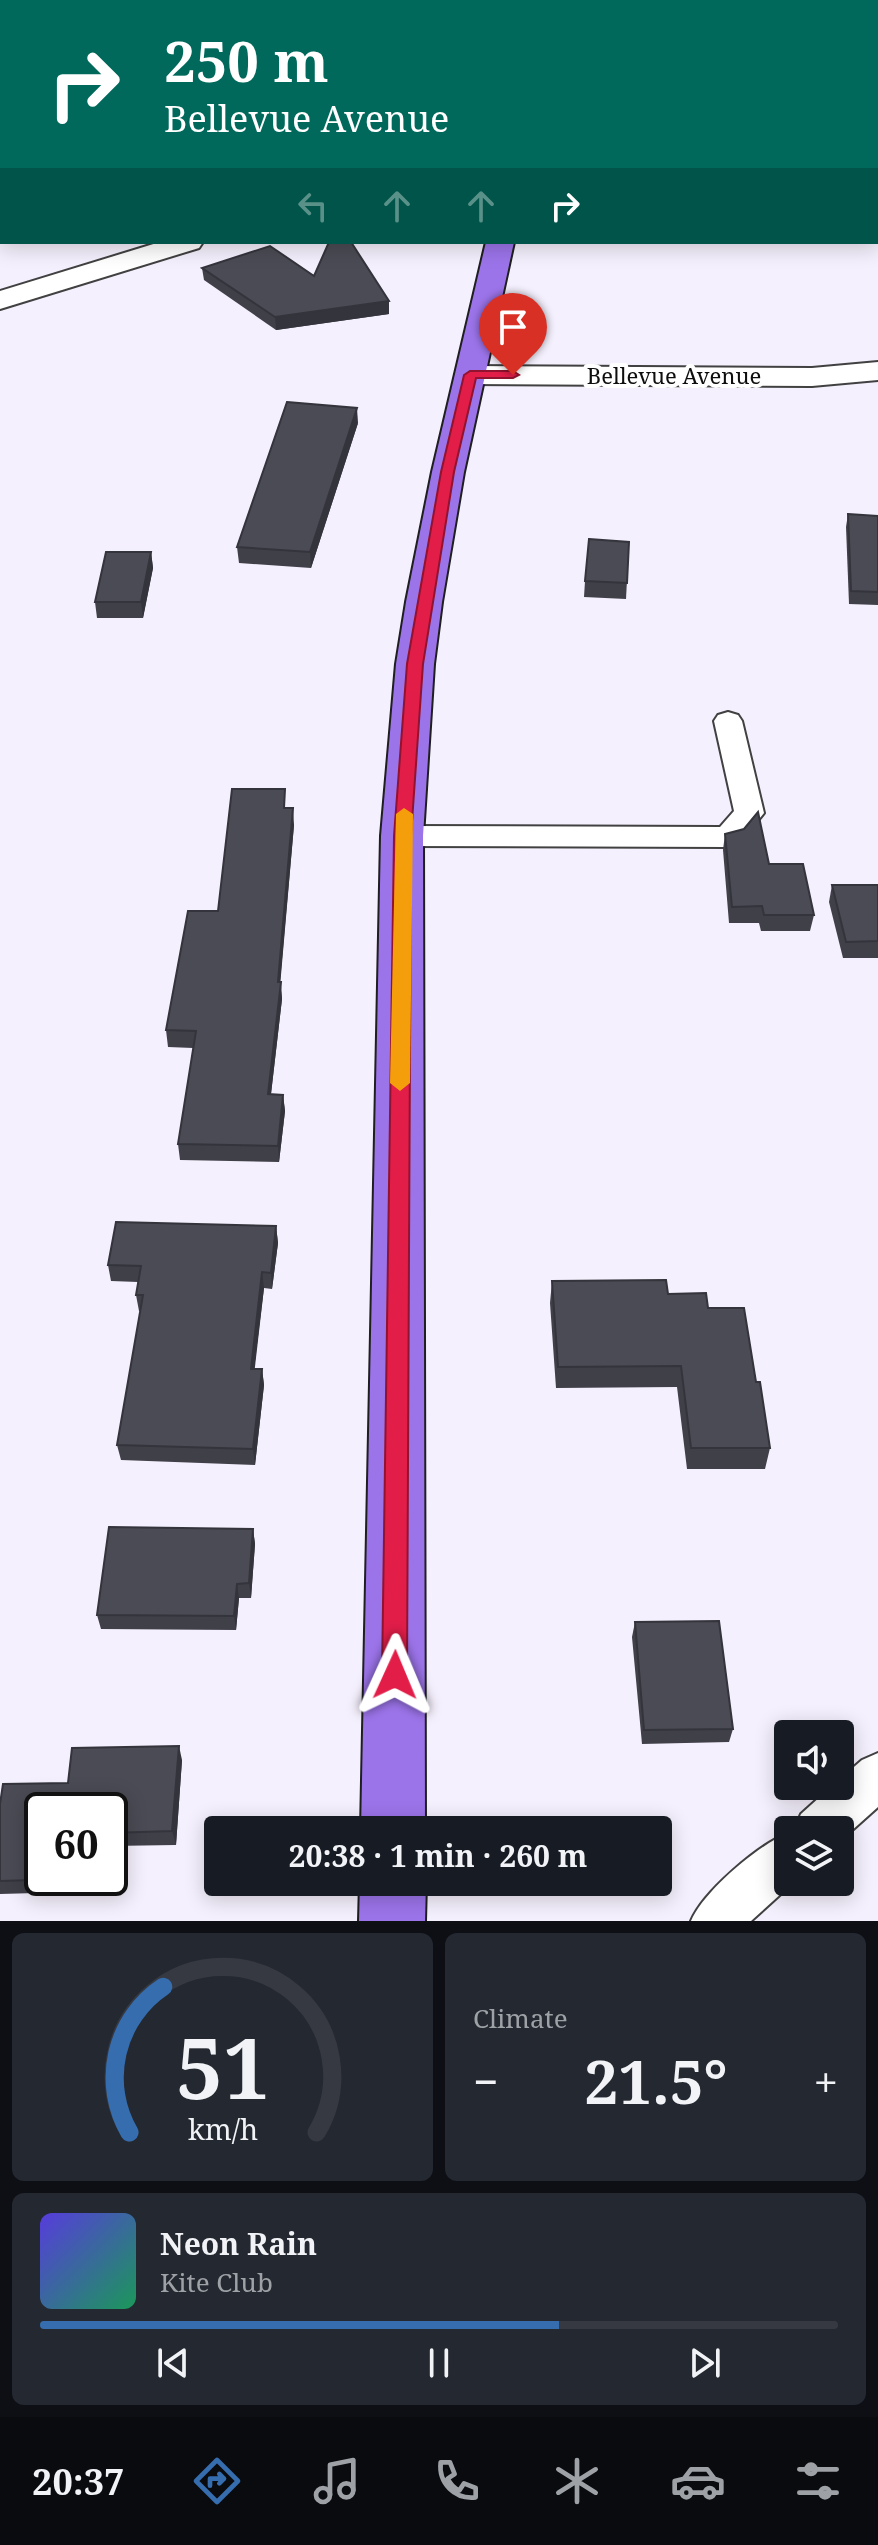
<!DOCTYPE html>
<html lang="en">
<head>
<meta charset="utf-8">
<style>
  :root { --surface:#171b24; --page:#242831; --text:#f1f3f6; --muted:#9ea1a6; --line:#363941; --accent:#356daf }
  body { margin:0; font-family:"Noto Serif",serif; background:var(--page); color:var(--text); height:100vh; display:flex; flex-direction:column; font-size:30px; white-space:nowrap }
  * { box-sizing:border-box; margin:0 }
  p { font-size:26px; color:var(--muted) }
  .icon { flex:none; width:44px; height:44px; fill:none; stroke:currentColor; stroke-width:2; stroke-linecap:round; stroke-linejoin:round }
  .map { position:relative; height:1921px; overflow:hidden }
  .details { display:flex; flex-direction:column; gap:12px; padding:12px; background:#0d0f14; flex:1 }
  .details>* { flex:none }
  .hud { position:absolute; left:0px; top:0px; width:878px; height:244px; box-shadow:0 4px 20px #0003; background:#00695c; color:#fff; overflow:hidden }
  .tools { position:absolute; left:774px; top:1720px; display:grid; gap:16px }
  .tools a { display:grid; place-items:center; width:80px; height:80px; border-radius:8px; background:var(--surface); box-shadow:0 4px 20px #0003; font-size:40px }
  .speed { position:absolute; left:24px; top:1792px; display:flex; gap:16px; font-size:40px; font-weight:700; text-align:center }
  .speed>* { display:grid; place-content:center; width:104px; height:104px; border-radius:50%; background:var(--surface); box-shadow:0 4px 20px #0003; line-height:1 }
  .speed .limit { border:4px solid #111; border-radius:12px; background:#fff; color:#111 }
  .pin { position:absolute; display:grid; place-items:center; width:68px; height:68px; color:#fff; margin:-82px -34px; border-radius:50% 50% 50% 0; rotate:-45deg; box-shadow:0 0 8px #0007 }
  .pin .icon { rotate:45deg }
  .me { position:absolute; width:88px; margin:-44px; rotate:1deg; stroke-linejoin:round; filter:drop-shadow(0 0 6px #0008) }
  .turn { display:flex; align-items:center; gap:28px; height:168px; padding:0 32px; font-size:36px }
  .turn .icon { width:104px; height:104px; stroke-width:2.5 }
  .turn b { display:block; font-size:56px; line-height:68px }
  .lanes { display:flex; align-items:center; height:76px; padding:0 32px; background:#0003; justify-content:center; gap:40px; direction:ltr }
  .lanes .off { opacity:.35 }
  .big { font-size:60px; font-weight:700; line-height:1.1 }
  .details .widget { flex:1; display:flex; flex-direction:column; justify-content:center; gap:12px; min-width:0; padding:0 28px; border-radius:12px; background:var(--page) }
  .details .dial { align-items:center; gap:0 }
  .dial svg { height:208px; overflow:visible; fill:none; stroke:var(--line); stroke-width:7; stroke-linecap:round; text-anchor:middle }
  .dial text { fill:var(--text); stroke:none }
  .song { display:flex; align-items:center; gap:24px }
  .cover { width:96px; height:96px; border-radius:12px; background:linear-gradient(135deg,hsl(250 70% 55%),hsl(150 70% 35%)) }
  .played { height:8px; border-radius:4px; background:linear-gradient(90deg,var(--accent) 65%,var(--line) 65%) }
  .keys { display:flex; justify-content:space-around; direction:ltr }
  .heat { display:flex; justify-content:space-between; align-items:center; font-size:44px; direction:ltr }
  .details .tiles { flex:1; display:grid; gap:12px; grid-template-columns:1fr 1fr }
  .widget:last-child { grid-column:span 2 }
  .trip { position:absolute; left:204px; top:1816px; width:468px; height:80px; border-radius:8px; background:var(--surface); box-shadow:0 4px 20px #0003; font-weight:700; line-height:80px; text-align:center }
  .dock { display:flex; height:128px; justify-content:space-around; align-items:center; background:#090b0e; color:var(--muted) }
  .dock .icon { width:56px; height:56px }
  .dock .on { color:var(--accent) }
  .dock b { font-size:36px; color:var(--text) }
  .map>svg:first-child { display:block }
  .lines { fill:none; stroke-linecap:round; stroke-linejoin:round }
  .lane-casing { stroke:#414141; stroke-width:4 }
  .street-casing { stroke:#414141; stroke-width:4 }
  .primary-casing { stroke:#1f1f1f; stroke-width:4 }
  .lane { fill:#fff; fill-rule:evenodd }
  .street { fill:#fff; fill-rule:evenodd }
  .primary { fill:#9c74ea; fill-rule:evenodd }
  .wall { fill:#404049 }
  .shaded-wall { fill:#34343c }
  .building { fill:#4b4b55; stroke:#34343c; stroke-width:2 }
  .route { fill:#e11d48; stroke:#92132f; stroke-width:2 }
  .slow { fill:#f59e0b }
  .labels { text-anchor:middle; stroke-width:8; stroke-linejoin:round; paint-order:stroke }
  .far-street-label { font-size:22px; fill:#0e0e0e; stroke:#fff }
</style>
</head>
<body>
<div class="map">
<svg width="878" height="1921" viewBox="0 0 878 1921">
  <rect width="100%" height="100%" fill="#f5f0fd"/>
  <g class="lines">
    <defs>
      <g id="lane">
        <rect x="876" y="166" width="2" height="12"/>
        <polygon points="728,712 738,715 742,721 764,813 739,844 728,847 402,846 391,843 387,836 391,829 402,826 720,827 734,811 714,721 718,715"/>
        <polygon points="878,1753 878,1807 840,1841 840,1830 794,1830 801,1814 832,1786 840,1786 840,1779 862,1760"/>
        <path d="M 788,1833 L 788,1882 L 794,1882 L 751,1921 L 691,1921 C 703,1892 758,1845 788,1833 Z"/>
      </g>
      <g id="street">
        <polygon points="0,10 2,11 2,25 0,24"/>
        <rect x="0" y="47" width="2" height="14"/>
        <polygon points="160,242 203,242 199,248 0,309 0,291"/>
        <polygon points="878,362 878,380 812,386 470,384 459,381 455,375 459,369 470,366 812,368"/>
      </g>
      <g id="primary">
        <rect x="550" y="0" width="22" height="2"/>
        <polygon points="486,242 514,242 464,472 442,602 434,664 423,836 425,1830 361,1830 381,836 396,664 406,602 432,472"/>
        <polygon points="360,1882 426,1882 425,1921 359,1921"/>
      </g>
    </defs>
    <use href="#lane" class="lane-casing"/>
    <use href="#street" class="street-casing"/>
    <use href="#primary" class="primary-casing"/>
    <use href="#lane" class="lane"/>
    <use href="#street" class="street"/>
    <use href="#primary" class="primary"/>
  </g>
  <g class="wall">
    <polygon points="202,268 314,276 389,314 276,330 204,280"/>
    <polygon points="358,423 311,568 239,563 237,547"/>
    <polygon points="848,514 878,516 878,605 849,604 846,527"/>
    <polygon points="629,542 626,599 584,597 585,581"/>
    <polygon points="151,552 153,568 143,618 97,618 95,602"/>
    <polygon points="286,808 294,825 280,982 282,999 271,1094 283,1095 285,1111 279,1162 180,1160 178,1144 193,1048 168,1047 166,1030 218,911"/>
    <polygon points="725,834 769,864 814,915 810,931 761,931 759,923 729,923 723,850"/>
    <polygon points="832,885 878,885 878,958 843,958 829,902"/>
    <polygon points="276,1226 278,1243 272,1289 264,1288 254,1369 262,1369 264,1385 255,1465 121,1460 117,1445 140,1311 139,1311 136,1295 138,1282 111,1281 108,1265"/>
    <polygon points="552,1281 668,1294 708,1308 756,1382 770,1448 765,1469 687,1469 677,1387 556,1388 550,1303"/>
    <polygon points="253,1529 255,1544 251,1598 239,1598 236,1630 101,1629 97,1615"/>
    <polygon points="635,1622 733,1729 729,1742 642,1744 632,1637"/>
    <polygon points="182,1760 176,1845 110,1846 110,1810 42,1810 42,1878 74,1878 72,1892 0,1894 0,1804 68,1783"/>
  </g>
  <g class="shaded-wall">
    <polygon points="2,215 2,227 0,228 0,216"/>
    <polygon points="389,301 389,314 276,330 275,317"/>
    <polygon points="357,408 358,423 311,568 310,552"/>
    <polygon points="151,552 153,568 143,618 141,602"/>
    <polygon points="293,808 294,825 279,998 281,982 282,999 269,1111 268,1094"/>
    <polygon points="283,1095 285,1111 279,1162 278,1146"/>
    <polygon points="276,1226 278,1243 272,1289 271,1273"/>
    <polygon points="262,1272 264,1288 253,1384 251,1369"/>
    <polygon points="262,1369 264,1385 255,1465 253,1449"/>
    <polygon points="253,1529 255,1544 251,1598 249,1583"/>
    <polygon points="237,1584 239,1598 236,1630 234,1616"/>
    <polygon points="179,1746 182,1760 176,1845 172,1831"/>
    <polygon points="68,1878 74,1878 72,1892 68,1879"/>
  </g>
  <g class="building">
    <polygon points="61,0 300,0 307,2 64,2"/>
    <polygon points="452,0 481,0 480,2 453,2"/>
    <rect x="659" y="0" width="42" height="2"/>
    <polygon points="0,177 2,177 2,215 0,216"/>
    <polygon points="329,242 351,242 389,301 275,317 202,268 270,246 314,276"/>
    <polygon points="287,402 357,408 310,552 237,547"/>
    <polygon points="848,514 878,516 878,592 851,591"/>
    <polygon points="589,539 629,542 627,583 585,581"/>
    <polygon points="106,552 151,552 141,602 95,602"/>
    <polygon points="232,789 285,789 284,808 293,808 278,982 281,982 268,1094 283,1095 278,1146 178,1144 196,1031 166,1030 188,911 218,911"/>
    <polygon points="758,812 769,864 803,864 814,915 764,915 762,906 732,907 725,834 744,829"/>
    <polygon points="832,885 878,885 878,941 846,942"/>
    <polygon points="116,1222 276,1226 271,1273 262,1272 251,1369 262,1369 253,1449 117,1445 143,1295 136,1295 141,1266 108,1265"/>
    <polygon points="666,1280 668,1294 706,1293 708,1308 744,1308 756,1382 760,1382 770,1448 691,1448 681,1366 558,1367 552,1281"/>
    <polygon points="109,1527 253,1529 249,1583 237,1584 234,1616 97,1615"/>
    <polygon points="719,1621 733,1729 644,1730 635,1622"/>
    <polygon points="179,1746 172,1831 110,1833 110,1810 42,1810 42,1878 68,1878 68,1879 0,1881 0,1804 3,1784 68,1783 72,1748"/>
  </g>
  <polygon class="route" points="470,371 513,371 519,375 513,378 476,378 454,472 423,664 411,836 407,1675 403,1683 395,1687 386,1683 382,1675 394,836 407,664 441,472 464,375"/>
  <polygon class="slow" points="404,808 413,814 410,1083 400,1091 390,1083 396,814"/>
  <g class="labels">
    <g class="far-street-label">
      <text x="674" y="384">Bellevue Avenue</text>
    </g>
  </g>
</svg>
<div class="tools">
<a><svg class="icon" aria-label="sound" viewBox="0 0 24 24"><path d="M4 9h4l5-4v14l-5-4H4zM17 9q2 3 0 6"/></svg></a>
<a><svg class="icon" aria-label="layers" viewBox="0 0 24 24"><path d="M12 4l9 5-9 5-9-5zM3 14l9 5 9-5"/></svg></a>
</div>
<div class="speed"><div class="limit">60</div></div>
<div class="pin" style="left:513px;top:375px;background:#d93025"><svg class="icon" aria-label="arrive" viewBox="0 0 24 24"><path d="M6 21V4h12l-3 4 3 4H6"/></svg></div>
<svg class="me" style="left:395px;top:1675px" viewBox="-20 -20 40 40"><path d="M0-17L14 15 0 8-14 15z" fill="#e11d48" stroke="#fff" stroke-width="4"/></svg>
<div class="trip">20:38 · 1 min · 260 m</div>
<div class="hud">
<div class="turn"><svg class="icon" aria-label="right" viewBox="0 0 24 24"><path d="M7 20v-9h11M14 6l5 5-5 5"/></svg><div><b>250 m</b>Bellevue Avenue</div></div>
<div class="lanes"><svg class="icon off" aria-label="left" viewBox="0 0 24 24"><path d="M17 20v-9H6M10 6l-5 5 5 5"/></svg><svg class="icon off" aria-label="ahead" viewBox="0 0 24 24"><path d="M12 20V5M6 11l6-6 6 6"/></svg><svg class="icon off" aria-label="ahead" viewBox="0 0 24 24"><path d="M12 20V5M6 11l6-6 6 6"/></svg><svg class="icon" aria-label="right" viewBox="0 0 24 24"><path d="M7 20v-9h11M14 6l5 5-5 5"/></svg></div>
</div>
</div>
<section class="details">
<div class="tiles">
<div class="widget dial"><svg viewBox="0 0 100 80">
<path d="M14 69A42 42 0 1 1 86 69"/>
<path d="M14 69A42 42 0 0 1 27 13" stroke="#356daf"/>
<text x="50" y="56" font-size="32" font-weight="700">51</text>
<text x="50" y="72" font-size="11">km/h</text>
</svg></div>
<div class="widget"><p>Climate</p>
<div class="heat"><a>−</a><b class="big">21.5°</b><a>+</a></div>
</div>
<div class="widget">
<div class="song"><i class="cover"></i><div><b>Neon Rain</b><p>Kite Club</p></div></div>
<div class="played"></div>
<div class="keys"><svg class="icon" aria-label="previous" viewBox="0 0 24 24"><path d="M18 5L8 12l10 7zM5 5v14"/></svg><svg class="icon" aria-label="pause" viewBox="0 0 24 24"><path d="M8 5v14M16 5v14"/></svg><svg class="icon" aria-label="next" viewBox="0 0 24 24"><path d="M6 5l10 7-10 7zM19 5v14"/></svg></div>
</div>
</div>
</section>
<nav class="dock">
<b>20:37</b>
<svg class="icon on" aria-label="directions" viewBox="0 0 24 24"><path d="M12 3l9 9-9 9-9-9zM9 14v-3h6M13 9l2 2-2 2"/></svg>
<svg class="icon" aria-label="music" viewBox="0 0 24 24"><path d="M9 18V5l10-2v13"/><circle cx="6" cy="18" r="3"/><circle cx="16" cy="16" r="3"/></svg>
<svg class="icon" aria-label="phone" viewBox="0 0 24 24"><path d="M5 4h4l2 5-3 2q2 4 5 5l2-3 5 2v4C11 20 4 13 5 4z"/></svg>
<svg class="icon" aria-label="climate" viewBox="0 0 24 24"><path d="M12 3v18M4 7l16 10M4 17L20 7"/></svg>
<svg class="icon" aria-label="car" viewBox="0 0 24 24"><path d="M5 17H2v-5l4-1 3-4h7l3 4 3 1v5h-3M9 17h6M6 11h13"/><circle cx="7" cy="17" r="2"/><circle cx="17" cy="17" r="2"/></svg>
<svg class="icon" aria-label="filters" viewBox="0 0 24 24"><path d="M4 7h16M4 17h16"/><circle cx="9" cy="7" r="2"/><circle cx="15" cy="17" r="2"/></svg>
</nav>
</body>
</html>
